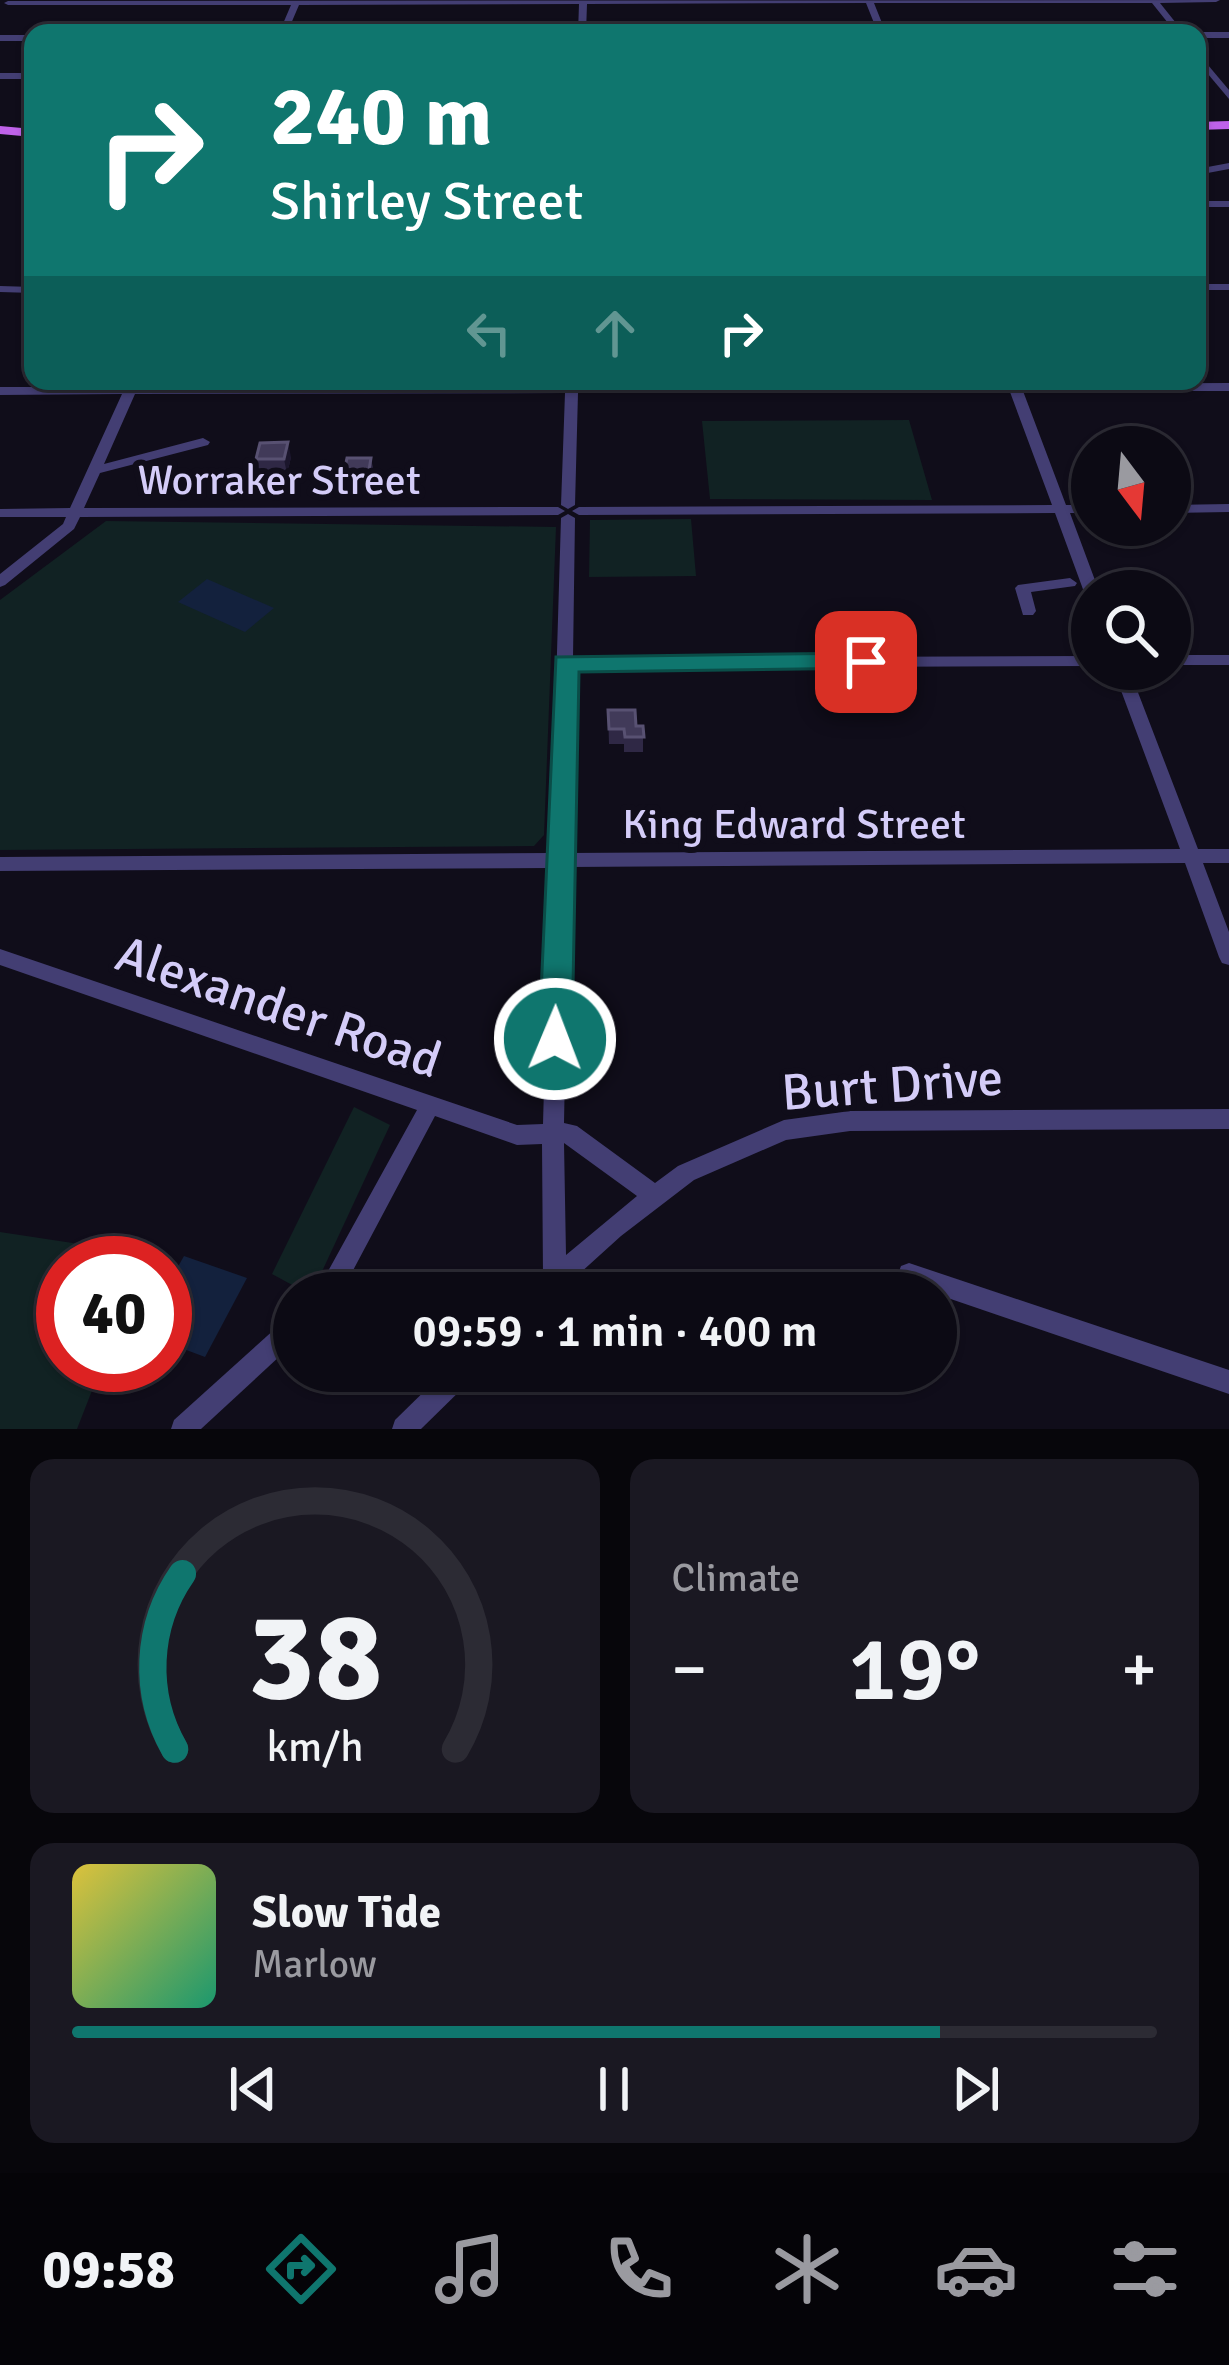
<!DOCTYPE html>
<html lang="en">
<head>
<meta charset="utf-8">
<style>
  :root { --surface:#0c0a14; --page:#1a1822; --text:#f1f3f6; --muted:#9a9aa0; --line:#2c2b34; --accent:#0f766e }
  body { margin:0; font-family:Signika,sans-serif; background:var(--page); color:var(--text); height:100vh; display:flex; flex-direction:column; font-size:45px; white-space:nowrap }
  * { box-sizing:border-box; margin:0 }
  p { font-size:39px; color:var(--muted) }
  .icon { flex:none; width:66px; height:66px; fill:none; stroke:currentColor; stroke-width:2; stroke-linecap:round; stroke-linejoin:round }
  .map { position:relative; height:1429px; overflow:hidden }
  .side { display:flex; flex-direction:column; gap:30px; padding:30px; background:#07060b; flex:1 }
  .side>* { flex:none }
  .guide { position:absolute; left:24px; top:24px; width:1182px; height:366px; border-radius:24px; box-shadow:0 3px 9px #0004,0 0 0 3px var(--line); background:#0f766e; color:#fff; overflow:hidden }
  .needle { width:78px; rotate:164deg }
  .tools { position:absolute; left:1071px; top:426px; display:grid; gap:24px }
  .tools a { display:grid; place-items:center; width:120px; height:120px; border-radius:50%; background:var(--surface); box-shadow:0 3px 9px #0004,0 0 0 3px var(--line); font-size:60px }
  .speed { position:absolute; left:36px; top:1236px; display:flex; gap:24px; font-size:60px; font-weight:700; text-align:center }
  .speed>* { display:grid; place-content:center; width:156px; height:156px; border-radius:50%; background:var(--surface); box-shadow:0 3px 9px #0004,0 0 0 3px var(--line); line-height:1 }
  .speed .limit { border:18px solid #d22; background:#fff; color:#111 }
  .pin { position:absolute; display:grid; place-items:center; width:102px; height:102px; color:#fff; margin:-51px; border-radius:24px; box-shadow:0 6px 18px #0006 }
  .me { position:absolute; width:132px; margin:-66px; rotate:1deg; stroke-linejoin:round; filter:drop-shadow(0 0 9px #0008) }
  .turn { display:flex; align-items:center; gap:42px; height:252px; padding:0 48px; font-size:54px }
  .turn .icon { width:156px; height:156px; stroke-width:2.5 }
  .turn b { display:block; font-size:84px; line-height:102px }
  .lanes { display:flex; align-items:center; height:114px; padding:0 48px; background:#0003; justify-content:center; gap:60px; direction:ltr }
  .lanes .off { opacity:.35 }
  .big { font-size:90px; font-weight:600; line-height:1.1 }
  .side .widget { flex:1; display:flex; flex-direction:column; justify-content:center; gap:18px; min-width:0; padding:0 42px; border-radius:24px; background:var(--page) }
  .side .dial { align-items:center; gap:0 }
  .dial svg { height:312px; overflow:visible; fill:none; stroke:var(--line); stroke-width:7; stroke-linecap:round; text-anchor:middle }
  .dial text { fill:var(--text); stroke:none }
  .song { display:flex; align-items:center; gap:36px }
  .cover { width:144px; height:144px; border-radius:18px; background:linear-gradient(135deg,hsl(50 70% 55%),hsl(160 70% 35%)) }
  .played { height:12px; border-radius:6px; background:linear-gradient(90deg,var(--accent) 80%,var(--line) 80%) }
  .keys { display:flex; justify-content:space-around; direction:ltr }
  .heat { display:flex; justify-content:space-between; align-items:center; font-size:66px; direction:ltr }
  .side .tiles { flex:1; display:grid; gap:30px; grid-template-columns:1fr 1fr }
  .widget:last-child { grid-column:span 2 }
  .trip { position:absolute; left:273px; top:1272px; width:684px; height:120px; border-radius:60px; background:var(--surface); box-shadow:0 3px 9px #0004,0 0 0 3px var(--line); font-weight:600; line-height:120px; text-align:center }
  .dock { display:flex; height:192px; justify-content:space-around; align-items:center; background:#050408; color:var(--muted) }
  .dock .icon { width:84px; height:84px }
  .dock .current { color:var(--accent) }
  .dock b { font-size:54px; color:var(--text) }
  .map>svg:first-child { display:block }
  .green { fill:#112223 }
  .water { fill:#13213d }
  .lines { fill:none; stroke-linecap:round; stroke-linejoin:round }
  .minor { fill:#433e73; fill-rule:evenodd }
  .major { fill:#bf62e9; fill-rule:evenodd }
  .wall { fill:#2f2845 }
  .shaded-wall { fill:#1b162c }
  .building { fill:#413a59; stroke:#585172; stroke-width:3 }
  .route { fill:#0f766e; stroke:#0a4d48; stroke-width:3 }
  .labels { text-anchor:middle; stroke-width:12; stroke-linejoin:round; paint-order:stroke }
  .street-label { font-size:42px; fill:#d4ccf8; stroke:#100d1a }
  .near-street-label { font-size:51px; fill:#d4ccf8; stroke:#100d1a }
</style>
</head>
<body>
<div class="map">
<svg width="1229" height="1429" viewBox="0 0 1229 1429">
  <rect width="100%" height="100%" fill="#100d1a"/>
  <g class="green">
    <polygon points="909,420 932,500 710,499 702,421"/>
    <polygon points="691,519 696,576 589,577 590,520"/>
    <polygon points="106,521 556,527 544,835 534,846 0,850 0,600"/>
    <polygon points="354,1107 390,1125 312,1293 307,1293 272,1274"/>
    <polygon points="0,1232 145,1254 142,1263 63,1263 63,1365 102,1365 77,1429 0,1429"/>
  </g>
  <g class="water">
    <polygon points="207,579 274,608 245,632 178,602"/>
    <polygon points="184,1256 247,1278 205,1357 165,1342 165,1290"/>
  </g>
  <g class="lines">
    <g class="minor">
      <polygon points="1220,0 1216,2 1160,3 1184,33 1176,33 1152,3 874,3 886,33 878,33 866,3 587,4 586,33 578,33 579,4 299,5 287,33 279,33 291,5 8,5 4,3 8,1"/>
      <polygon points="1197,32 1229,32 1229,38 1197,38 1197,33 1195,33"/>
      <rect x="0" y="35" width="33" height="6"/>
      <polygon points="1197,52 1229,90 1229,99 1197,61"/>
      <rect x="0" y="73" width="33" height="6"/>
      <polygon points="1229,163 1229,169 1197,175 1197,169"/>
      <rect x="1197" y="201" width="32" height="6"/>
      <rect x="1197" y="284" width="32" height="6"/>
      <polygon points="0,286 33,287 33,293 0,292"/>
      <polygon points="128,381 140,381 138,387 566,385 566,381 578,381 578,385 1007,384 1007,381 1019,381 1020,384 1229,383 1229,391 1023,391 1066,505 1092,505 1092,513 1070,513 1099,591 1092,591 1092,597 1084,592 1055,513 579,515 572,511 579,507 1052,505 1010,392 578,393 575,505 568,509 561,505 565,393 135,394 104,464 203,438 210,442 208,445 100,473 84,508 558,507 565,511 558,515 80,517 74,529 5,585 0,587 0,574 63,524 66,517 0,517 0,509 70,508 122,394 0,395 0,387 125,387"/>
      <polygon points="1229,504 1229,512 1170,513 1170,505"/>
      <path d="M 568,514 L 575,518 L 573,658 L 1092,656 L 1092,666 L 572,668 L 569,853 L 1180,849 L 1113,669 L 1129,669 L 1198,849 L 1229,849 L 1229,863 L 1203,863 L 1229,932 L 1229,965 L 1222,963 L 1219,957 L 1185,863 L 569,867 L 564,1123 L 577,1126 L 655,1183 L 678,1166 L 784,1120 L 850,1111 L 1229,1109 L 1229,1129 L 850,1131 L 786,1140 L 694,1180 L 621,1236 L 558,1293 L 529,1293 L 533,1285 L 543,1275 L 542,1144 L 517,1145 L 435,1116 L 341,1293 L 316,1293 L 417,1110 L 0,965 L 0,949 L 517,1125 L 543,1124 L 550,868 L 0,871 L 0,857 L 551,853 L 561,518 ZM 564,1143 L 637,1196 L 566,1255 Z"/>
      <polygon points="1070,578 1077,583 1075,586 1031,592 1036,611 1033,615 1023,615 1015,588 1018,585"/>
      <rect x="1170" y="655" width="59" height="10"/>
      <polygon points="909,1263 1229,1370 1229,1394 901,1282 898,1274 901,1266"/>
      <polygon points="294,1315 294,1343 201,1429 171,1429 174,1420 286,1319"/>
      <polygon points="445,1371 474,1371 471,1380 421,1429 392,1429 395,1420"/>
    </g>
    <g class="major">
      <polygon points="1229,121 1229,129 1197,130 1197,122"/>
      <polygon points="0,126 33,129 33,137 0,134"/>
    </g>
  </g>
  <g class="wall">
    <polygon points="291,457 287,474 259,474 256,459"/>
    <polygon points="371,458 373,468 369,486 344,486 343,476"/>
    <polygon points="608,710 636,726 643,726 643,752 624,752 624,744 609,744"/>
  </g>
  <polygon class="shaded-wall" points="288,442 291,457 287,474 284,459"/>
  <g class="building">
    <polygon points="288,442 284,459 256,459 260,443"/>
    <polygon points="347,458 371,458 368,476 343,476"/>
    <polygon points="608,710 635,710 636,726 643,726 644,737 625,737 624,729 609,729"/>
  </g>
  <polygon class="route" points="866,653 879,662 875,668 579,672 572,1039 567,1049 555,1053 543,1049 539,1039 556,657"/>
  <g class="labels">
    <g class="street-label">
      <text x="279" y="494">Worraker Street</text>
      <text x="794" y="838">King Edward Street</text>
    </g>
    <g class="near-street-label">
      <text transform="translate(279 1006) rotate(19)" y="18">Alexander Road</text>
      <text transform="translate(892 1084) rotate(-4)" y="18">Burt Drive</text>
    </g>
  </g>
</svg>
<div class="tools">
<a><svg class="needle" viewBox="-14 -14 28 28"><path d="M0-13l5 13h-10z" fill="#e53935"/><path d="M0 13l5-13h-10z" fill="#9a9aa0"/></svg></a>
<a><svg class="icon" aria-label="search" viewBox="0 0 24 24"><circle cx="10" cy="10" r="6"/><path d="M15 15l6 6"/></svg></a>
</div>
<div class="speed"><div class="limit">40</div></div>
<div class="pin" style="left:866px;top:662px;background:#d93025"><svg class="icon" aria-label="arrive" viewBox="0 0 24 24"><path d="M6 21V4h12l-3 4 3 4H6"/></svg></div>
<svg class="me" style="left:555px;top:1039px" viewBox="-20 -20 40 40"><circle r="17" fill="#0f766e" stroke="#fff" stroke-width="3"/><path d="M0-11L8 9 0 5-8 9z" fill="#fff"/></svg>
<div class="trip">09:59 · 1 min · 400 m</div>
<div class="guide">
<div class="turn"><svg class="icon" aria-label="right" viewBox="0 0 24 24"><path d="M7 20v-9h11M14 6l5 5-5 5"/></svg><div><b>240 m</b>Shirley Street</div></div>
<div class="lanes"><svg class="icon off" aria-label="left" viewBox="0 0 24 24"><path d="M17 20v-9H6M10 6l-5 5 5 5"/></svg><svg class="icon off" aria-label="ahead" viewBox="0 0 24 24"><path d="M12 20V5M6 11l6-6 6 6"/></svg><svg class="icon" aria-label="right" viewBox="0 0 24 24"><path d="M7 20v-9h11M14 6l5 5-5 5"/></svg></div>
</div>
</div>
<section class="side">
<div class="tiles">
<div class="widget dial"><svg viewBox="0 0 100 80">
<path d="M14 69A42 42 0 1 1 86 69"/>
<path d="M14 69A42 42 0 0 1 16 24" stroke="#0f766e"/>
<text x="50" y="56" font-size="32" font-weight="700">38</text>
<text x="50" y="72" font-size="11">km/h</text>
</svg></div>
<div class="widget"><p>Climate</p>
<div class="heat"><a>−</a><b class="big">19°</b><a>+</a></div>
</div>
<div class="widget">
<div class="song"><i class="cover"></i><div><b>Slow Tide</b><p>Marlow</p></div></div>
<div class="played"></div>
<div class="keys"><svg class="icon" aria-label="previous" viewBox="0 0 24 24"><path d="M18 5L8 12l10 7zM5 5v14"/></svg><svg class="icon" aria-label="pause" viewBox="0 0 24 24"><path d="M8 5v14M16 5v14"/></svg><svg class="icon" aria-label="next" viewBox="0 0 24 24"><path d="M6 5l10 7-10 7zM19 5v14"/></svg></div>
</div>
</div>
</section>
<nav class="dock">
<b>09:58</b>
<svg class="icon current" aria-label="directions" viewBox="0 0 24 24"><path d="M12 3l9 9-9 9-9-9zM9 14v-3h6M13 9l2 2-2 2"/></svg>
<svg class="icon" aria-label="music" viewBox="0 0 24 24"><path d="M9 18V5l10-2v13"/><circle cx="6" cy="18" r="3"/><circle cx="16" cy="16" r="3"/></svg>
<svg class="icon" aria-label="phone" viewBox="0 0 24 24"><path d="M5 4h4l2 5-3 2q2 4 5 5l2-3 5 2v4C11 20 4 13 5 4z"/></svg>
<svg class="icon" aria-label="climate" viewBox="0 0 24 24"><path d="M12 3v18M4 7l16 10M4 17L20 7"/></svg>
<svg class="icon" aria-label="car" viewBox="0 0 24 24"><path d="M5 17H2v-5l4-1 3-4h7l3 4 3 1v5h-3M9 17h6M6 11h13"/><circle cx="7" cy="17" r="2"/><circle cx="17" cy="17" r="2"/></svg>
<svg class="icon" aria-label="filters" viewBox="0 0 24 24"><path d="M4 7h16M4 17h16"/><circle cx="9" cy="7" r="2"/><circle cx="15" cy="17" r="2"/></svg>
</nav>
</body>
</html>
